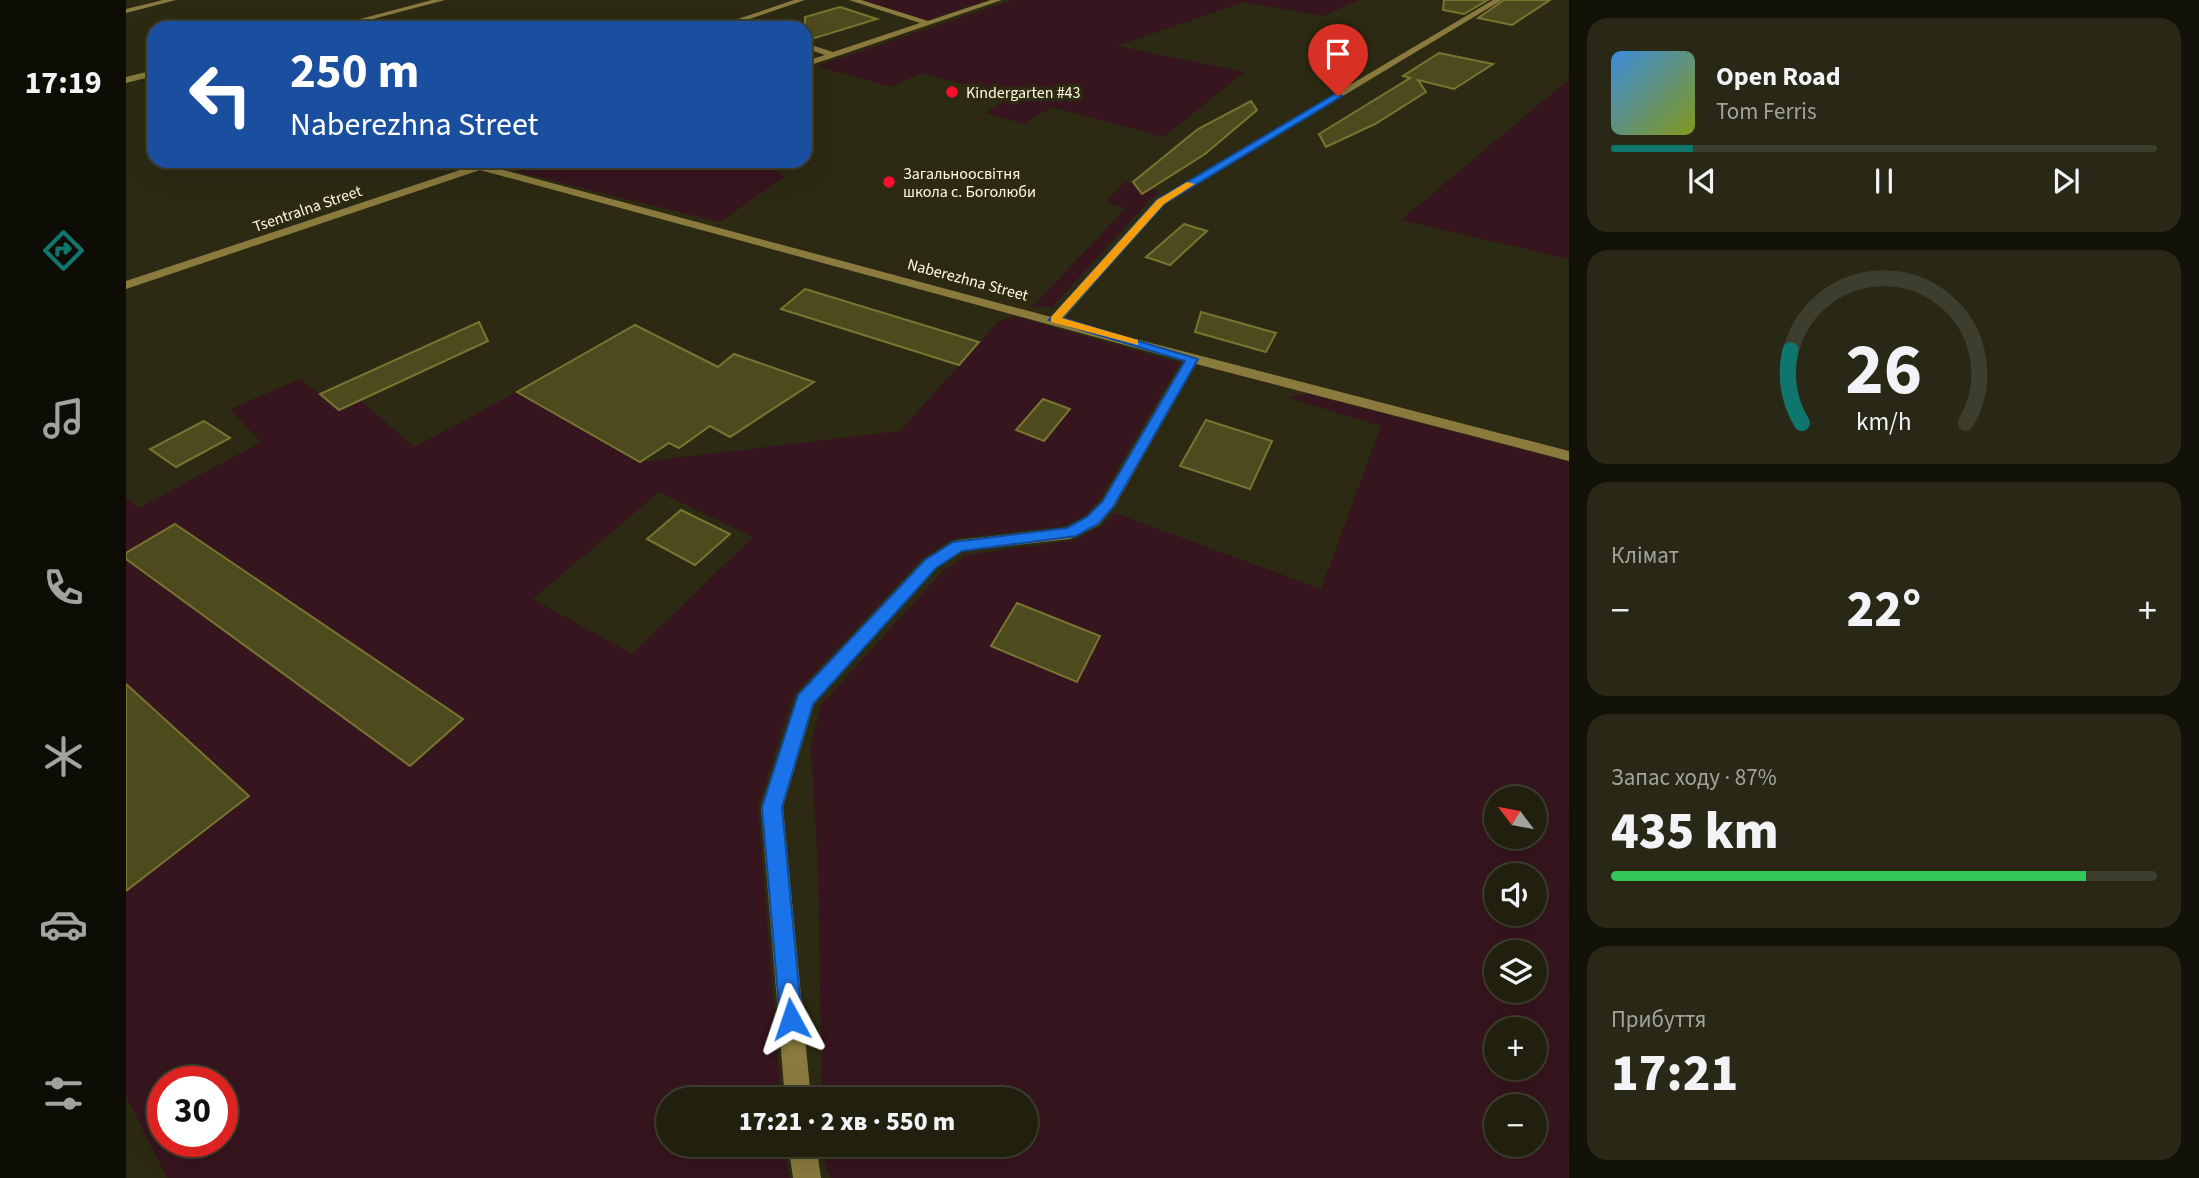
<!DOCTYPE html>
<html lang="uk">
<head>
<meta charset="utf-8">
<style>
  :root { --surface:#21200e; --page:#292817; --text:#f1f3f6; --muted:#a2a39e; --line:#3e3e2e; --accent:#0f766e }
  body { margin:0; font-family:"Source Sans 3",sans-serif; background:var(--page); color:var(--text); height:100vh; display:flex; flex-direction:column; font-size:26px; white-space:nowrap }
  * { box-sizing:border-box; margin:0 }
  p { font-size:23px; color:var(--muted) }
  .icon { flex:none; width:38px; height:38px; fill:none; stroke:currentColor; stroke-width:2; stroke-linecap:round; stroke-linejoin:round }
  .map { position:relative; flex:1; overflow:hidden }
  .sheet { display:flex; flex-direction:column; gap:18px; padding:18px; background:#121208; width:630px }
  .sheet>* { flex:none }
  .guide { position:absolute; left:21px; top:21px; width:665px; height:147px; border-radius:21px; box-shadow:0 7px 28px #0002,0 0 0 2px var(--line); background:#1a4fa0; color:#fff; overflow:hidden }
  .needle { width:46px; rotate:302deg }
  .buttons { position:absolute; left:1358px; top:786px; display:grid; gap:14px }
  .buttons a { display:grid; place-items:center; width:63px; height:63px; border-radius:50%; background:var(--surface); box-shadow:0 7px 28px #0002,0 0 0 2px var(--line); font-size:35px }
  .speed { position:absolute; left:21px; top:1066px; display:flex; gap:14px; font-size:35px; font-weight:700; text-align:center }
  .speed>* { display:grid; place-content:center; width:91px; height:91px; border-radius:50%; background:var(--surface); box-shadow:0 7px 28px #0002,0 0 0 2px var(--line); line-height:1 }
  .speed .limit { border:10px solid #d22; background:#fff; color:#111 }
  .pin { position:absolute; display:grid; place-items:center; width:60px; height:60px; color:#fff; margin:-72px -30px; border-radius:50% 50% 50% 0; rotate:-45deg; box-shadow:0 0 7px #0007 }
  .pin .icon { rotate:45deg }
  .me { position:absolute; width:77px; margin:-38px; rotate:355deg; stroke-linejoin:round; filter:drop-shadow(0 0 5px #0008) }
  .turn { display:flex; align-items:center; gap:24px; height:147px; padding:0 28px; font-size:32px }
  .turn .icon { width:91px; height:91px; stroke-width:2.5 }
  .turn b { display:block; font-size:49px; line-height:60px }
  .big { font-size:52px; font-weight:800; line-height:1.1 }
  .sheet .widget { flex:1; display:flex; flex-direction:column; justify-content:center; gap:10px; min-width:0; padding:0 24px; border-radius:21px; background:var(--page) }
  .sheet .dial { align-items:center; gap:0 }
  .dial svg { height:182px; overflow:visible; fill:none; stroke:var(--line); stroke-width:7; stroke-linecap:round; text-anchor:middle }
  .dial text { fill:var(--text); stroke:none }
  .song { display:flex; align-items:center; gap:21px }
  .cover { width:84px; height:84px; border-radius:10px; background:linear-gradient(135deg,hsl(210 70% 55%),hsl(70 70% 35%)) }
  .played { height:7px; border-radius:4px; background:linear-gradient(90deg,var(--accent) 15%,var(--line) 15%) }
  .keys { display:flex; justify-content:space-around; direction:ltr }
  .heat { display:flex; justify-content:space-between; align-items:center; font-size:38px; direction:ltr }
  .charge { height:10px; border-radius:5px; background:linear-gradient(90deg,#34c759 87%,var(--line) 0) }
  .trip { position:absolute; left:530px; top:1087px; width:382px; height:70px; border-radius:35px; background:var(--surface); box-shadow:0 7px 28px #0002,0 0 0 2px var(--line); font-weight:800; line-height:70px; text-align:center }
  main { display:flex; flex:1; min-height:0 }
  .tabs { display:flex; flex-direction:column; width:126px; justify-content:space-around; align-items:center; background:#0d0d06; color:var(--muted) }
  .tabs .icon { width:49px; height:49px }
  .tabs .active { color:var(--accent) }
  .tabs b { font-size:32px; color:var(--text) }
  .map>svg:first-child { display:block }
  .green { fill:#36151e; fill-rule:evenodd }
  .building { fill:#4d4b1e; stroke:#787531; stroke-width:2 }
  .lines { fill:none; stroke-linecap:round; stroke-linejoin:round }
  .minor { fill:#8a7a3e; fill-rule:evenodd }
  .route { fill:#1a73e8; stroke:#114b97; stroke-width:2 }
  .slow { fill:#f59e0b }
  .poi-dot { fill:#fa0e30; stroke:#2c2a12; stroke-width:2.5 }
  .labels { text-anchor:middle; stroke-width:7; stroke-linejoin:round; paint-order:stroke }
  .far-poi-label { font-size:16px; fill:#fefade; stroke:#2c2a12; text-anchor:start }
  .far-street-label { font-size:16px; fill:#fefade; stroke:#2c2a12 }
</style>
</head>
<body>
<main>
<nav class="tabs">
<b>17:19</b>
<svg class="icon active" aria-label="directions" viewBox="0 0 24 24"><path d="M12 3l9 9-9 9-9-9zM9 14v-3h6M13 9l2 2-2 2"/></svg>
<svg class="icon" aria-label="music" viewBox="0 0 24 24"><path d="M9 18V5l10-2v13"/><circle cx="6" cy="18" r="3"/><circle cx="16" cy="16" r="3"/></svg>
<svg class="icon" aria-label="phone" viewBox="0 0 24 24"><path d="M5 4h4l2 5-3 2q2 4 5 5l2-3 5 2v4C11 20 4 13 5 4z"/></svg>
<svg class="icon" aria-label="climate" viewBox="0 0 24 24"><path d="M12 3v18M4 7l16 10M4 17L20 7"/></svg>
<svg class="icon" aria-label="car" viewBox="0 0 24 24"><path d="M5 17H2v-5l4-1 3-4h7l3 4 3 1v5h-3M9 17h6M6 11h13"/><circle cx="7" cy="17" r="2"/><circle cx="17" cy="17" r="2"/></svg>
<svg class="icon" aria-label="filters" viewBox="0 0 24 24"><path d="M4 7h16M4 17h16"/><circle cx="9" cy="7" r="2"/><circle cx="15" cy="17" r="2"/></svg>
</nav>
<div class="map">
<svg width="1443" height="1178" viewBox="0 0 1443 1178">
  <rect width="100%" height="100%" fill="#2c2a12"/>
  <g class="green">
    <polygon points="737,0 861,0 801,20"/>
    <polygon points="887,0 1233,0 1197,16 1118,2 991,46 1118,72 1038,137 926,107 898,124 859,113 886,97 795,73 765,87 691,66"/>
    <polygon points="1443,79 1443,259 1275,220"/>
    <polygon points="404,161 636,161 658,177 594,222 392,172"/>
    <polygon points="999,182 1029,190 1033,194 1025,199 926,307 906,307 1000,208 979,202"/>
    <path d="M 887,316 L 1054,363 L 973,500 L 958,516 L 938,526 L 826,539 L 795,559 L 667,696 L 632,806 L 655,1099 L 542,1099 L 542,1144 L 659,1145 L 663,1178 L 41,1178 L 0,1096 L 0,498 L 13,508 L 135,442 L 104,409 L 174,379 L 213,410 L 234,400 L 288,447 L 391,392 L 514,462 L 774,431 L 872,322 ZM 533,492 L 627,537 L 506,654 L 407,599 ZM 37,1082 L 96,1082 L 96,1141 L 37,1141 Z"/>
    <path d="M 1182,394 L 1443,462 L 1443,1178 L 705,1178 L 696,1158 L 696,1145 L 900,1144 L 900,1099 L 696,1099 L 692,866 L 685,748 L 694,706 L 816,572 L 840,555 L 950,540 L 976,525 L 989,513 L 1195,589 L 1255,426 L 1160,397 ZM 1370,798 L 1409,798 L 1409,836 L 1370,836 ZM 1370,875 L 1409,875 L 1409,914 L 1370,914 ZM 1370,952 L 1409,952 L 1409,990 L 1370,990 ZM 1370,1029 L 1409,1029 L 1409,1068 L 1370,1068 ZM 1370,1106 L 1409,1106 L 1409,1144 L 1370,1144 Z"/>
  </g>
  <g class="building">
    <polygon points="1318,0 1362,0 1338,14 1317,10"/>
    <polygon points="1378,0 1424,0 1386,25 1352,18"/>
    <polygon points="714,7 751,19 679,41 679,17"/>
    <polygon points="1313,53 1367,64 1328,89 1292,80 1300,92 1249,124 1200,147 1193,134 1284,78 1277,76"/>
    <polygon points="1125,101 1131,110 1079,154 1016,194 1007,182 1072,129"/>
    <polygon points="1058,224 1081,231 1044,265 1020,257"/>
    <polygon points="679,289 853,342 833,365 655,309"/>
    <polygon points="1075,312 1150,333 1140,352 1069,332"/>
    <polygon points="353,322 362,341 213,410 194,394"/>
    <polygon points="509,325 592,367 608,354 688,382 604,437 584,426 553,448 543,443 514,462 391,392"/>
    <polygon points="917,399 944,409 918,441 890,430"/>
    <polygon points="1080,420 1146,441 1124,489 1054,466"/>
    <polygon points="78,421 104,438 50,467 24,449"/>
    <polygon points="555,510 604,534 569,565 521,539"/>
    <polygon points="49,524 337,719 284,766 0,559 0,553"/>
    <polygon points="891,603 974,636 951,682 865,646"/>
    <polygon points="0,684 123,796 0,891"/>
  </g>
  <g class="lines">
    <g class="minor">
      <polygon points="37,0 50,0 0,13 0,9"/>
      <polygon points="306,0 319,0 213,28 200,28"/>
      <polygon points="668,0 679,0 615,22 632,28 620,28 603,22"/>
      <polygon points="723,0 735,0 802,21 865,0 876,0 679,67 679,61 699,55 679,48 679,43 707,52 794,23"/>
      <polygon points="1367,0 1376,0 1038,204 936,320 1443,451 1443,461 1070,364 990,504 973,525 944,539 836,551 810,568 688,704 657,807 685,1099 659,1099 635,807 672,694 798,560 832,540 941,528 961,517 976,501 1058,361 354,170 0,289 0,281 343,167 328,161 344,161 925,317 1030,200"/>
      <polygon points="28,70 28,76 0,83 0,77"/>
      <polygon points="662,1144 690,1144 695,1178 667,1178"/>
    </g>
  </g>
  <polygon class="route" points="1209,94 1216,96 1038,204 936,318 1072,359 987,507 972,524 950,536 836,551 810,568 687,704 656,807 676,1019 673,1027 665,1031 657,1027 654,1019 636,807 672,695 799,560 827,542 941,528 961,517 977,501 1059,361 923,320 1031,200"/>
  <polygon class="slow" points="1061,182 1069,184 1038,204 936,318 1012,340 1012,345 925,322 925,317 1031,200"/>
  <g class="poi-dot">
    <circle cx="826" cy="92" r="7"/>
    <circle cx="763" cy="182" r="7"/>
  </g>
  <g class="labels">
    <g class="far-poi-label">
      <text x="840" y="98">Kindergarten #43</text>
      <text x="777" y="179">Загальноосвітня<tspan x="777" dy="18">школа с. Боголюби</tspan></text>
    </g>
    <g class="far-street-label">
      <text transform="translate(181 208) rotate(-19)" y="6">Tsentralna Street</text>
      <text transform="translate(842 279) rotate(15)" y="6">Naberezhna Street</text>
    </g>
  </g>
</svg>
<div class="buttons">
<a><svg class="needle" viewBox="-14 -14 28 28"><path d="M0-13l5 13h-10z" fill="#e53935"/><path d="M0 13l5-13h-10z" fill="#a2a39e"/></svg></a>
<a><svg class="icon" aria-label="sound" viewBox="0 0 24 24"><path d="M4 9h4l5-4v14l-5-4H4zM17 9q2 3 0 6"/></svg></a>
<a><svg class="icon" aria-label="layers" viewBox="0 0 24 24"><path d="M12 4l9 5-9 5-9-5zM3 14l9 5 9-5"/></svg></a>
<a>+</a>
<a>−</a>
</div>
<div class="speed"><div class="limit">30</div></div>
<div class="pin" style="left:1212px;top:96px;background:#d93025"><svg class="icon" aria-label="arrive" viewBox="0 0 24 24"><path d="M6 21V4h12l-3 4 3 4H6"/></svg></div>
<svg class="me" style="left:665px;top:1019px" viewBox="-20 -20 40 40"><path d="M0-17L14 15 0 8-14 15z" fill="#1a73e8" stroke="#fff" stroke-width="4"/></svg>
<div class="trip">17:21 · 2 хв · 550 m</div>
<div class="guide">
<div class="turn"><svg class="icon" aria-label="left" viewBox="0 0 24 24"><path d="M17 20v-9H6M10 6l-5 5 5 5"/></svg><div><b>250 m</b>Naberezhna Street</div></div>
</div>
</div>
<section class="sheet">
<div class="widget">
<div class="song"><i class="cover"></i><div><b>Open Road</b><p>Tom Ferris</p></div></div>
<div class="played"></div>
<div class="keys"><svg class="icon" aria-label="previous" viewBox="0 0 24 24"><path d="M18 5L8 12l10 7zM5 5v14"/></svg><svg class="icon" aria-label="pause" viewBox="0 0 24 24"><path d="M8 5v14M16 5v14"/></svg><svg class="icon" aria-label="next" viewBox="0 0 24 24"><path d="M6 5l10 7-10 7zM19 5v14"/></svg></div>
</div>
<div class="widget dial"><svg viewBox="0 0 100 80">
<path d="M14 69A42 42 0 1 1 86 69"/>
<path d="M14 69A42 42 0 0 1 9 37" stroke="#0f766e"/>
<text x="50" y="56" font-size="32" font-weight="700">26</text>
<text x="50" y="72" font-size="11">km/h</text>
</svg></div>
<div class="widget"><p>Клімат</p>
<div class="heat"><a>−</a><b class="big">22°</b><a>+</a></div>
</div>
<div class="widget"><p>Запас ходу · 87%</p><b class="big">435 km</b><div class="charge"></div></div>
<div class="widget"><p>Прибуття</p><b class="big">17:21</b></div>
</section>
</main>
</body>
</html>
